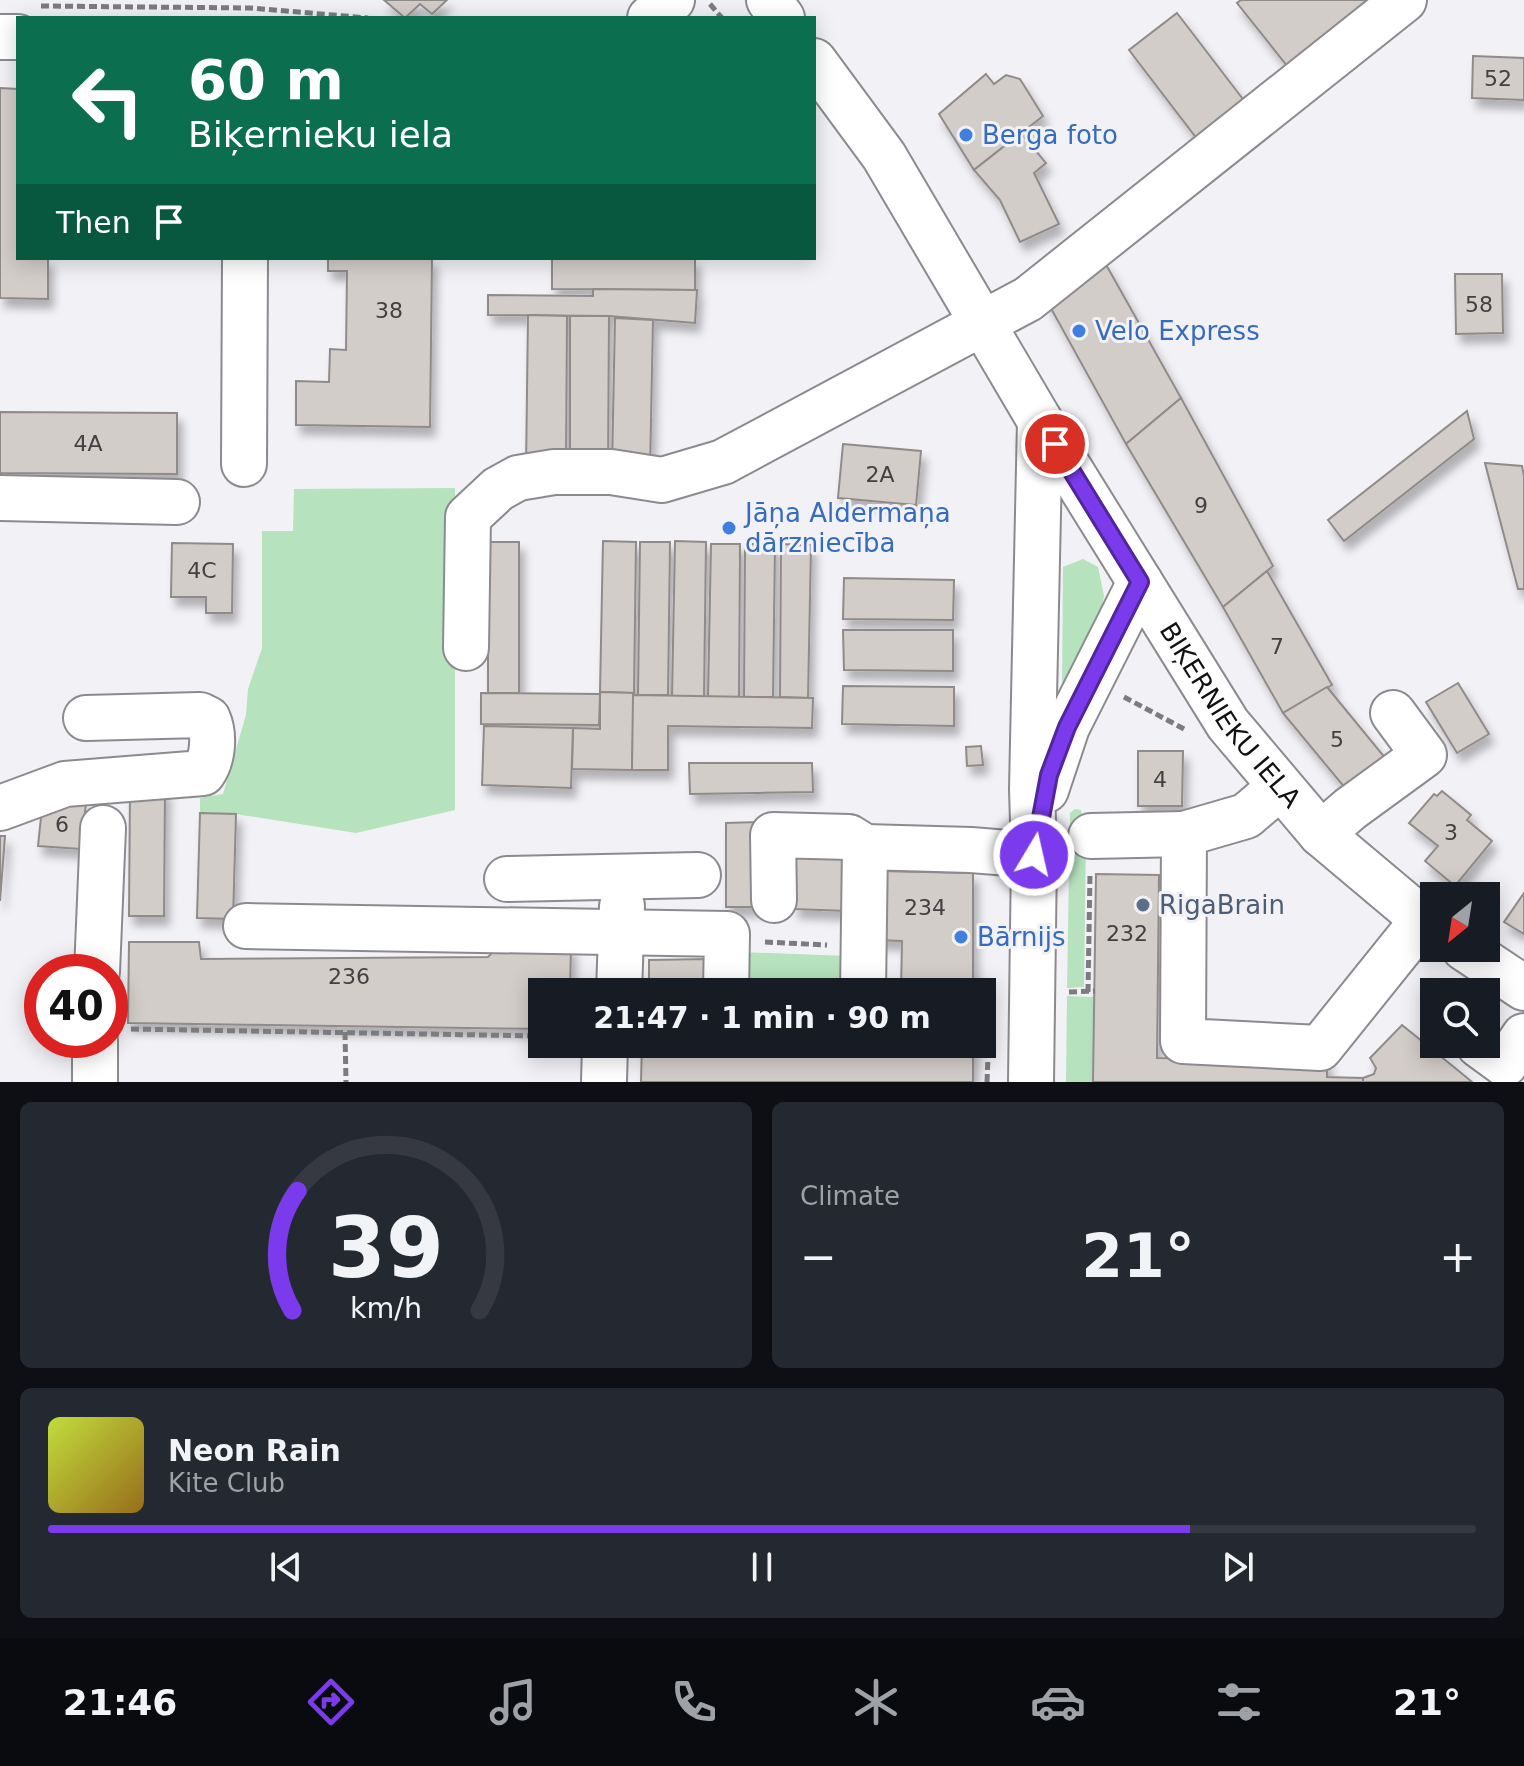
<!DOCTYPE html>
<html lang="en">
<head>
<meta charset="utf-8">
<style>
  :root { --surface:#171b24; --page:#242831; --text:#f1f3f6; --muted:#9ea1a6; --line:#363941; --accent:#7c3aed }
  body { margin:0; font-family:"DejaVu Sans",sans-serif; background:var(--page); color:var(--text); height:100vh; display:flex; flex-direction:column; font-size:30px; white-space:nowrap }
  * { box-sizing:border-box; margin:0 }
  p { font-size:26px; color:var(--muted) }
  .icon { flex:none; width:44px; height:44px; fill:none; stroke:currentColor; stroke-width:2; stroke-linecap:round; stroke-linejoin:round }
  .map { position:relative; height:1082px; overflow:hidden }
  .details { display:flex; flex-direction:column; gap:20px; padding:20px; background:#0d0f14; flex:1 }
  .details>* { flex:none }
  .banner { position:absolute; left:16px; top:16px; width:800px; height:244px; border-radius:0px; box-shadow:0 4px 20px #0003; background:#0b6e4f; color:#fff; overflow:hidden }
  .needle { width:52px; rotate:210deg }
  .controls { position:absolute; left:1420px; top:882px; display:grid; gap:16px }
  .controls a { display:grid; place-items:center; width:80px; height:80px; border-radius:0px; background:var(--surface); box-shadow:0 4px 20px #0003; font-size:40px }
  .speed { position:absolute; left:24px; top:954px; display:flex; gap:16px; font-size:40px; font-weight:700; text-align:center }
  .speed>* { display:grid; place-content:center; width:104px; height:104px; border-radius:50%; background:var(--surface); box-shadow:0 4px 20px #0003; line-height:1 }
  .speed .limit { border:12px solid #d22; background:#fff; color:#111 }
  .pin { position:absolute; display:grid; place-items:center; width:68px; height:68px; color:#fff; margin:-34px; border:4px solid #fff; border-radius:50%; box-shadow:0 2px 8px #0007 }
  .me { position:absolute; width:88px; margin:-44px; rotate:9deg; stroke-linejoin:round; filter:drop-shadow(0 0 6px #0008) }
  .turn { display:flex; align-items:center; gap:28px; height:168px; padding:0 40px; font-size:36px }
  .turn .icon { width:104px; height:104px; stroke-width:2.5 }
  .turn b { display:block; font-size:56px; line-height:68px }
  .then { display:flex; align-items:center; height:76px; padding:0 40px; background:#0003; gap:16px; font-size:30px }
  .big { font-size:60px; font-weight:700; line-height:1.1 }
  .details .tile { flex:1; display:flex; flex-direction:column; justify-content:center; gap:12px; min-width:0; padding:0 28px; border-radius:12px; background:var(--page) }
  .details .dial { align-items:center; gap:0 }
  .dial svg { height:208px; overflow:visible; fill:none; stroke:var(--line); stroke-width:7; stroke-linecap:round; text-anchor:middle }
  .dial text { fill:var(--text); stroke:none }
  .song { display:flex; align-items:center; gap:24px }
  .cover { width:96px; height:96px; border-radius:12px; background:linear-gradient(135deg,hsl(70 70% 55%),hsl(40 70% 35%)) }
  .played { height:8px; border-radius:4px; background:linear-gradient(90deg,var(--accent) 80%,var(--line) 80%) }
  .keys { display:flex; justify-content:space-around; direction:ltr }
  .heat { display:flex; justify-content:space-between; align-items:center; font-size:44px; direction:ltr }
  .details .tiles { flex:1; display:grid; gap:20px; grid-template-columns:1fr 1fr }
  .tile:last-child { grid-column:span 2 }
  .trip { position:absolute; left:528px; top:978px; width:468px; height:80px; border-radius:0px; background:var(--surface); box-shadow:0 4px 20px #0003; font-weight:700; line-height:80px; text-align:center }
  .menu { display:flex; height:128px; justify-content:space-around; align-items:center; background:#090b0e; color:var(--muted) }
  .menu .icon { width:56px; height:56px }
  .menu .on { color:var(--accent) }
  .menu b { font-size:36px; color:var(--text) }
  .map>svg:first-child { display:block }
  .green { fill:#b6e2be }
  .building { fill:#d3cdca; stroke:#908b89; stroke-width:2; filter:url(#shadow) }
  .lines { fill:none; stroke-linecap:round; stroke-linejoin:round }
  .minor-casing { stroke:#8b8b8f; stroke-width:48 }
  .path { stroke:#7c7c7f; stroke-width:5; stroke-dasharray:8 4; stroke-linecap:butt }
  .minor { stroke:#fff; stroke-width:44 }
  .route-casing { stroke:#51269a; stroke-width:20 }
  .route { stroke:#7c3aed; stroke-width:14 }
  .shop-dot { fill:#3f7fe0; stroke:#f1f1f6; stroke-width:3 }
  .service-dot { fill:#5c6f8a; stroke:#f1f1f6; stroke-width:3 }
  .labels { text-anchor:middle; stroke-width:6; stroke-linejoin:round; paint-order:stroke }
  .number-label { font-size:22px; fill:#424041 }
  .shop-label { font-size:26px; fill:#366cbe; stroke:#f1f1f6; text-anchor:start }
  .street-label { font-size:26px; fill:#111113; stroke:#f1f1f6 }
  .service-label { font-size:26px; fill:#4e5e75; stroke:#f1f1f6; text-anchor:start }
</style>
</head>
<body>
<div class="map">
<svg width="1524" height="1082" viewBox="0 0 1524 1082">
  <defs>
    <filter id="shadow"><feDropShadow dx="5" dy="9" stdDeviation="4" flood-color="#0004"/></filter>
  </defs>
  <rect width="100%" height="100%" fill="#f1f1f6"/>
  <g class="green">
    <polygon points="455,488 455,810 356,833 236,814 200,813 200,798 223,794 246,715 248,689 262,648 262,531 293,531 294,489"/>
    <polygon points="1083,559 1098,567 1104,596 1099,619 1062,689 1063,567"/>
    <polygon points="1075,809 1081,810 1084,832 1086,836 1084,987 1067,988 1070,813"/>
    <polygon points="738,952 848,956 846,992 736,992"/>
    <polygon points="1067,996 1094,997 1093,1082 1066,1082"/>
  </g>
  <g class="building">
    <polygon points="384,0 447,0 432,14 420,4 405,18"/>
    <polygon points="1241,0 1371,0 1288,67 1237,3"/>
    <polygon points="1177,13 1249,107 1201,144 1129,50"/>
    <polygon points="1473,56 1524,58 1524,100 1472,98"/>
    <polygon points="986,74 994,84 1006,75 1020,79 1043,116 974,170 939,114"/>
    <polygon points="0,88 18,89 18,258 48,258 48,299 0,298"/>
    <polygon points="1021,133 1046,163 1034,173 1059,224 1020,242 1000,200 974,170"/>
    <polygon points="328,258 432,258 430,427 296,425 296,381 329,382 330,349 346,350 347,271 328,271"/>
    <polygon points="552,258 695,258 695,290 552,289"/>
    <polygon points="1104,261 1181,398 1126,444 1043,294"/>
    <polygon points="1455,274 1502,274 1503,333 1456,334"/>
    <polygon points="593,289 697,290 695,323 609,316 488,315 488,295 593,296"/>
    <polygon points="528,315 567,316 566,468 526,468"/>
    <polygon points="570,316 609,316 608,468 570,468"/>
    <polygon points="615,318 653,320 650,469 612,468"/>
    <polygon points="1181,398 1273,566 1223,607 1126,444"/>
    <polygon points="1467,411 1474,439 1344,541 1328,520"/>
    <polygon points="0,412 177,413 177,474 0,473"/>
    <polygon points="843,444 921,451 916,505 838,498"/>
    <polygon points="1485,463 1522,466 1524,476 1524,589 1518,589"/>
    <polygon points="603,541 636,542 634,693 600,692"/>
    <polygon points="675,541 706,542 704,697 672,697"/>
    <rect x="488" y="542" width="31" height="151"/>
    <polygon points="640,542 670,542 668,695 638,695"/>
    <polygon points="172,543 233,544 232,613 206,613 206,597 171,597"/>
    <polygon points="711,544 740,544 739,697 708,697"/>
    <polygon points="745,544 775,544 773,697 744,697"/>
    <polygon points="781,544 811,545 808,698 780,697"/>
    <polygon points="1267,571 1332,685 1283,713 1223,607"/>
    <polygon points="844,578 954,580 953,620 843,619"/>
    <polygon points="843,630 953,630 953,671 844,670"/>
    <polygon points="1458,683 1489,734 1457,753 1426,702"/>
    <polygon points="843,686 954,687 954,726 842,724"/>
    <polygon points="1327,687 1391,765 1350,794 1283,713"/>
    <polygon points="600,692 634,693 632,770 572,769 573,728 600,729"/>
    <polygon points="481,693 600,694 599,725 481,724"/>
    <polygon points="633,695 813,698 812,728 668,726 668,770 632,770"/>
    <polygon points="484,726 573,728 571,788 482,785"/>
    <polygon points="981,746 983,765 967,766 966,747"/>
    <polygon points="1138,751 1183,751 1182,806 1138,806"/>
    <polygon points="689,763 812,763 813,792 690,794"/>
    <polygon points="130,789 165,789 164,916 129,916"/>
    <polygon points="1442,791 1471,815 1467,820 1492,841 1455,886 1425,861 1438,846 1409,823 1434,794 1437,796"/>
    <polygon points="43,798 86,803 81,849 38,846"/>
    <polygon points="200,813 236,814 233,919 197,918"/>
    <polygon points="758,822 758,907 726,907 726,823"/>
    <polygon points="0,836 5,836 0,901"/>
    <polygon points="796,848 848,850 847,911 794,909"/>
    <polygon points="877,871 973,873 973,992 901,992 902,941 875,940"/>
    <polygon points="1096,874 1159,875 1157,1058 1327,1060 1327,1077 1363,1078 1363,1082 1093,1082"/>
    <polygon points="1524,893 1524,934 1504,922"/>
    <polygon points="129,942 199,942 201,959 488,957 500,945 571,946 570,992 542,992 542,1029 128,1023"/>
    <polygon points="709,959 709,992 649,992 649,960"/>
    <polygon points="1402,1025 1460,1072 1472,1082 1363,1082 1363,1078 1374,1074 1376,1068 1370,1058"/>
    <polygon points="642,1044 901,1047 901,1044 973,1044 973,1082 641,1082"/>
  </g>
  <g class="lines">
    <defs>
      <g id="minor">
        <polyline points="769,0 782,18"/>
        <polyline points="650,18 672,0"/>
        <polyline points="0,37 18,37"/>
        <path id="s1" d="M 814,61 L 884,156 L 1040,421 L 1228,724 L 1321,834 L 1434,929"/>
        <polyline points="244,464 245,258"/>
        <polyline points="0,498 177,502"/>
        <polyline points="466,648 468,517 498,489 518,478 554,472 611,472 662,480 723,462 1028,299 1404,0"/>
        <polyline points="1280,787 1246,816 1184,834 1183,1041 1320,1048 1422,921"/>
        <polyline points="1046,790 1067,727 1140,582"/>
        <path d="M 0,808 L 65,784 L 203,773 C 213,759 215,735 208,719 L 200,715 L 86,718"/>
        <polyline points="1321,834 1350,809 1424,755 1393,713"/>
        <polyline points="1091,836 1184,834"/>
        <polyline points="507,879 698,875"/>
        <polyline points="774,900 773,835 849,837 865,847"/>
        <polyline points="246,926 727,934 726,992"/>
        <polyline points="1464,948 1524,988"/>
        <polyline points="97,972 103,828"/>
        <polyline points="619,992 622,906"/>
        <polyline points="863,992 865,847 971,850 1034,855"/>
        <polyline points="1479,1045 1505,1064 1524,1036"/>
        <polyline points="95,1082 95,1040"/>
        <polyline points="604,1082 605,1044"/>
        <polyline points="1031,1082 1034,855 1032,789 1040,421"/>
      </g>
    </defs>
    <use href="#minor" class="minor-casing"/>
    <g class="path">
      <polyline points="710,4 722,18"/>
      <polyline points="41,6 251,8 368,18"/>
      <polyline points="1124,697 1186,730"/>
      <polyline points="765,942 827,945"/>
      <polyline points="1069,992 1095,991"/>
      <polyline points="1088,992 1090,874"/>
      <polyline points="131,1029 542,1036"/>
      <polyline points="345,1032 346,1082"/>
      <polyline points="987,1082 991,981"/>
    </g>
    <use href="#minor" class="minor"/>
  </g>
  <g class="lines">
    <defs>
      <polyline id="route" points="1034,855 1049,775 1067,727 1140,582 1055,444"/>
    </defs>
    <use href="#route" class="route-casing"/>
    <use href="#route" class="route"/>
  </g>
  <g class="shop-dot">
    <circle cx="966" cy="135" r="8"/>
    <circle cx="1079" cy="331" r="8"/>
    <circle cx="729" cy="528" r="8"/>
    <circle cx="961" cy="937" r="8"/>
  </g>
  <circle class="service-dot" cx="1143" cy="905" r="8"/>
  <g class="labels">
    <g class="number-label">
      <text x="1498" y="86">52</text>
      <text x="1479" y="312">58</text>
      <text x="389" y="318">38</text>
      <text x="88" y="451">4A</text>
      <text x="880" y="482">2A</text>
      <text x="1201" y="513">9</text>
      <text x="202" y="578">4C</text>
      <text x="1277" y="654">7</text>
      <text x="1337" y="747">5</text>
      <text x="1160" y="787">4</text>
      <text x="62" y="832">6</text>
      <text x="1451" y="840">3</text>
      <text x="925" y="915">234</text>
      <text x="1127" y="941">232</text>
      <text x="349" y="984">236</text>
    </g>
    <g class="shop-label">
      <text x="982" y="144">Berga foto</text>
      <text x="1095" y="340">Velo Express</text>
      <text x="745" y="522">Jāņa Aldermaņa<tspan x="745" dy="30">dārzniecība</tspan></text>
      <text x="977" y="946">Bārnijs</text>
    </g>
    <g class="street-label">
      <text dy="9" stroke="none"><textPath href="#s1" startOffset="776">BIĶERNIEKU IELA</textPath></text>
    </g>
    <g class="service-label">
      <text x="1159" y="914">RigaBrain</text>
    </g>
  </g>
</svg>
<div class="controls">
<a><svg class="needle" viewBox="-14 -14 28 28"><path d="M0-13l5 13h-10z" fill="#e53935"/><path d="M0 13l5-13h-10z" fill="#9ea1a6"/></svg></a>
<a><svg class="icon" aria-label="search" viewBox="0 0 24 24"><circle cx="10" cy="10" r="6"/><path d="M15 15l6 6"/></svg></a>
</div>
<div class="speed"><div class="limit">40</div></div>
<div class="pin" style="left:1055px;top:444px;background:#d93025"><svg class="icon" aria-label="arrive" viewBox="0 0 24 24"><path d="M6 21V4h12l-3 4 3 4H6"/></svg></div>
<svg class="me" style="left:1034px;top:855px" viewBox="-20 -20 40 40"><circle r="17" fill="#7c3aed" stroke="#fff" stroke-width="3"/><path d="M0-11L8 9 0 5-8 9z" fill="#fff"/></svg>
<div class="trip">21:47 · 1 min · 90 m</div>
<div class="banner">
<div class="turn"><svg class="icon" aria-label="left" viewBox="0 0 24 24"><path d="M17 20v-9H6M10 6l-5 5 5 5"/></svg><div><b>60 m</b>Biķernieku iela</div></div>
<div class="then">Then<svg class="icon" aria-label="arrive" viewBox="0 0 24 24"><path d="M6 21V4h12l-3 4 3 4H6"/></svg></div>
</div>
</div>
<section class="details">
<div class="tiles">
<div class="tile dial"><svg viewBox="0 0 100 80">
<path d="M14 69A42 42 0 1 1 86 69"/>
<path d="M14 69A42 42 0 0 1 16 23" stroke="#7c3aed"/>
<text x="50" y="56" font-size="32" font-weight="700">39</text>
<text x="50" y="72" font-size="11">km/h</text>
</svg></div>
<div class="tile"><p>Climate</p>
<div class="heat"><a>−</a><b class="big">21°</b><a>+</a></div>
</div>
<div class="tile">
<div class="song"><i class="cover"></i><div><b>Neon Rain</b><p>Kite Club</p></div></div>
<div class="played"></div>
<div class="keys"><svg class="icon" aria-label="previous" viewBox="0 0 24 24"><path d="M18 5L8 12l10 7zM5 5v14"/></svg><svg class="icon" aria-label="pause" viewBox="0 0 24 24"><path d="M8 5v14M16 5v14"/></svg><svg class="icon" aria-label="next" viewBox="0 0 24 24"><path d="M6 5l10 7-10 7zM19 5v14"/></svg></div>
</div>
</div>
</section>
<nav class="menu">
<b>21:46</b>
<svg class="icon on" aria-label="directions" viewBox="0 0 24 24"><path d="M12 3l9 9-9 9-9-9zM9 14v-3h6M13 9l2 2-2 2"/></svg>
<svg class="icon" aria-label="music" viewBox="0 0 24 24"><path d="M9 18V5l10-2v13"/><circle cx="6" cy="18" r="3"/><circle cx="16" cy="16" r="3"/></svg>
<svg class="icon" aria-label="phone" viewBox="0 0 24 24"><path d="M5 4h4l2 5-3 2q2 4 5 5l2-3 5 2v4C11 20 4 13 5 4z"/></svg>
<svg class="icon" aria-label="climate" viewBox="0 0 24 24"><path d="M12 3v18M4 7l16 10M4 17L20 7"/></svg>
<svg class="icon" aria-label="car" viewBox="0 0 24 24"><path d="M5 17H2v-5l4-1 3-4h7l3 4 3 1v5h-3M9 17h6M6 11h13"/><circle cx="7" cy="17" r="2"/><circle cx="17" cy="17" r="2"/></svg>
<svg class="icon" aria-label="filters" viewBox="0 0 24 24"><path d="M4 7h16M4 17h16"/><circle cx="9" cy="7" r="2"/><circle cx="15" cy="17" r="2"/></svg>
<b>21°</b>
</nav>
</body>
</html>
